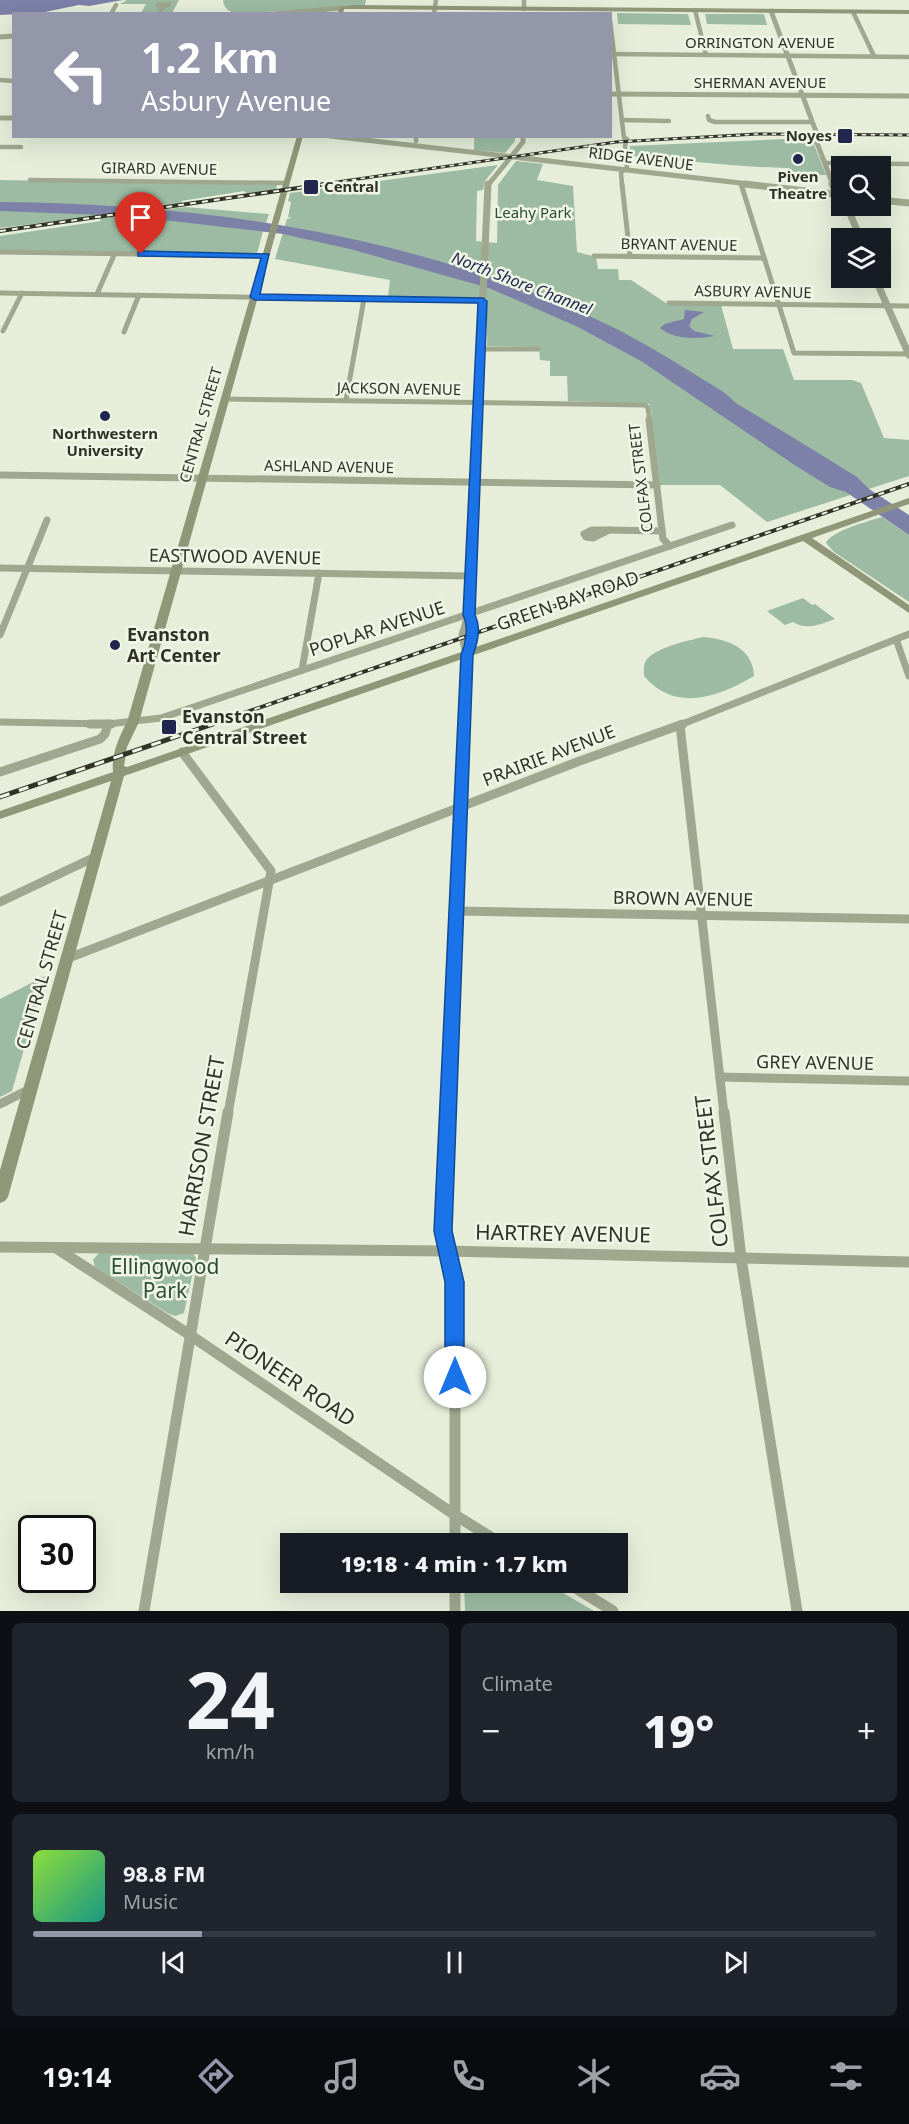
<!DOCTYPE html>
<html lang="en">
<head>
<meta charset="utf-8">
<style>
  :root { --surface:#171b24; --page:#20242c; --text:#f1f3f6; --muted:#9ea1a6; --line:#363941; --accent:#9496aa }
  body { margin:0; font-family:"Noto Sans",sans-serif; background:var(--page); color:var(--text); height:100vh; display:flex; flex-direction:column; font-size:22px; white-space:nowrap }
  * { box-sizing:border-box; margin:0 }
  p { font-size:20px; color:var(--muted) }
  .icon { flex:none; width:33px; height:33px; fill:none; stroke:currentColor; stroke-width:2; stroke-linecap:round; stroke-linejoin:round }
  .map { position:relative; height:1611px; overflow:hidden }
  .details { display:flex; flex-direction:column; gap:12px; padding:12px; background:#0d0f14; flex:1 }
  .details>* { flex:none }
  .banner { position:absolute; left:12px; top:12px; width:600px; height:126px; border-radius:0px; box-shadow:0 6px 24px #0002; background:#9496aa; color:#fff; overflow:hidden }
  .tools { position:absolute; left:831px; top:156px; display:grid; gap:12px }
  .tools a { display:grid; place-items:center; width:60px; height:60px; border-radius:0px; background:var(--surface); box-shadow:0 6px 24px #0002; font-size:30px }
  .speed { position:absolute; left:18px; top:1515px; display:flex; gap:12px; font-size:30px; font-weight:700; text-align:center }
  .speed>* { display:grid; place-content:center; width:78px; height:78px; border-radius:50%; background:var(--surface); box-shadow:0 6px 24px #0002; line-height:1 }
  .speed .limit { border:3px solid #111; border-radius:9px; background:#fff; color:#111 }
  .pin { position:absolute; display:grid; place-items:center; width:51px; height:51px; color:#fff; margin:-62px -26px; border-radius:50% 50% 50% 0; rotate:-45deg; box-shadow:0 0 6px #0007 }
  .pin .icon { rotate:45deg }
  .me { position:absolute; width:66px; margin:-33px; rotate:0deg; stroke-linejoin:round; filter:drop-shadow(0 0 4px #0008) }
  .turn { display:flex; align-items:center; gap:21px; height:126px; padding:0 30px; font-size:27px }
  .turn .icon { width:78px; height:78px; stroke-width:2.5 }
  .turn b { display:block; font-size:42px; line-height:51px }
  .big { font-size:45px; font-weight:800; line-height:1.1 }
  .details .tile { flex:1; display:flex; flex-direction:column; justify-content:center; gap:9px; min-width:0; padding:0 21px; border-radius:9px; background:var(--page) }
  .details .dial { align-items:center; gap:0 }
  .dial b { font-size:78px; line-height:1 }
  .song { display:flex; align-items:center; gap:18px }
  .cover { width:72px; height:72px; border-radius:9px; background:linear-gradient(135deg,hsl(90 70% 55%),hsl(170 70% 35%)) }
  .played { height:6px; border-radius:3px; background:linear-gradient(90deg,var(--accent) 20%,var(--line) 20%) }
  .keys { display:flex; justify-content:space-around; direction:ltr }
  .heat { display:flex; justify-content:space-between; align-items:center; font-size:33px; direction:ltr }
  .details .tiles { flex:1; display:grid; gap:12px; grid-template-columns:1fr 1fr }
  .tile:last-child { grid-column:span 2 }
  .trip { position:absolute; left:280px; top:1533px; width:348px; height:60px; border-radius:0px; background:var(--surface); box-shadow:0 6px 24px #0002; font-weight:800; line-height:60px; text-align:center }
  .dock { display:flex; height:96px; justify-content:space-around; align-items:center; background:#090b0e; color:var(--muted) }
  .dock .icon { width:42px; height:42px }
  .dock .current { color:var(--accent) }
  .dock b { font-size:27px; color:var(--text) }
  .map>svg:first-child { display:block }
  .green { fill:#9cbba2 }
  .water { fill:#7d80a7 }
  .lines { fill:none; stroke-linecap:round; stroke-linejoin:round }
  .minor-far4 { stroke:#9fa78e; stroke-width:4.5 }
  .minor-far3 { stroke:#9fa78e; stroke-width:5 }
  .minor-far2 { stroke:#9fa78e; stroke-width:7 }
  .minor-far1 { stroke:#9fa78e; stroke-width:9 }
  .minor { stroke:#9fa78e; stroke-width:11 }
  .tertiary-far2 { stroke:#9fa78e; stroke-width:5 }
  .tertiary-far1 { stroke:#9fa78e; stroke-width:7 }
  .tertiary { stroke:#9fa78e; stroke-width:9 }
  .secondary { fill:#909779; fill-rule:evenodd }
  .rail-far2-casing { stroke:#303227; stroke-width:3 }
  .rail-far1-casing { stroke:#303227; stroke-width:4 }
  .rail-casing { stroke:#303227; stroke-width:5 }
  .rail-far2 { stroke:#eff6e6; stroke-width:1.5; stroke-dasharray:4.5; stroke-linecap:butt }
  .rail-far1 { stroke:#eff6e6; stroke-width:2; stroke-dasharray:6; stroke-linecap:butt }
  .rail { stroke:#eff6e6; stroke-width:3; stroke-dasharray:10; stroke-linecap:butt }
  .route { fill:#1a73e8; stroke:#114b97; stroke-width:1.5 }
  .poi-dot { fill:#22254e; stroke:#eff6e6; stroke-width:2 }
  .labels { text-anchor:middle; stroke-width:5; stroke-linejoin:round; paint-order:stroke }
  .far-street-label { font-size:15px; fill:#303227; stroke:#eff6e6 }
  .far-poi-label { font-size:15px; font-weight:bold; fill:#303227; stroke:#eff6e6 }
  .far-park-label { font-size:15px; fill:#2e4d35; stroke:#eff6e6 }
  .far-water-label { font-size:16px; font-style:italic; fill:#22254e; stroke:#eff6e6 }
  .street-label { font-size:18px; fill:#303227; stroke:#eff6e6 }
  .poi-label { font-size:18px; font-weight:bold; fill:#303227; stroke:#eff6e6; text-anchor:start }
  .near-street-label { font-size:21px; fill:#303227; stroke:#eff6e6 }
  .near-park-label { font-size:21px; fill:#2e4d35; stroke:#eff6e6 }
</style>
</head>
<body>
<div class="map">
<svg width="909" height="1611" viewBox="0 0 909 1611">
  <rect width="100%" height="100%" fill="#e6eeda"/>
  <g class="green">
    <polygon points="127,0 179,0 172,13 141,13 146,4 120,4"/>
    <path d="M 223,0 L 366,0 L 365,5 L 241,14 C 231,13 224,10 223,0 Z"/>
    <polygon points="617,13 688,14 691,25 618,24"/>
    <polygon points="705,14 764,14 767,25 707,24"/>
    <polygon points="474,137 515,138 515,141 505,153 474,150"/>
    <path d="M 785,137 L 811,137 L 826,175 L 791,175 L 788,168 C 735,167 684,160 629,156 L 630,146 L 785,139 Z"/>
    <polygon points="516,161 543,164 537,180 573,186 577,252 596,257 598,269 618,269 619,280 631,280 669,305 721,305 733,349 783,349 794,380 852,380 861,383 884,438 909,440 909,476 767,522 720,485 660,485 651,409 649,404 568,401 567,376 550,376 550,361 540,360 539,347 487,346 487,299 388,297 390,280 275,259 287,219 292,218 288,217 291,202 288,201 290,193 498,165 485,181 483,190 477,191 476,241 497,243 498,185"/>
    <polygon points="0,180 277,185 276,190 248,194 244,191 181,201 183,204 115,214 263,231 257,254 0,250 0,236 101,221 98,216 0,228"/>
    <polygon points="185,207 269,214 266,223 162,210"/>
    <path d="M 882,517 L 909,535 L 909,602 L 834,552 L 826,543 C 831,531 869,521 882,517 Z"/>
    <path d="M 803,598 L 812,605 L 815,604 L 835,619 C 821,624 806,631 793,622 L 785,625 L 767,611 Z"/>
    <path d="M 703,637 C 728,639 753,648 754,676 C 719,697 675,713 644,676 C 644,669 643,663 648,658 C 661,646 687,641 703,637 Z"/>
    <polygon points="45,976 12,1091 0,1097 0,999"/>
    <polygon points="99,1253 193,1253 196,1258 184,1313 175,1316 169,1314 95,1267 93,1260"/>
    <polygon points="464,1583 546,1583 594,1611 465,1611"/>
  </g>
  <g class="water">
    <polygon points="0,0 123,0 89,6 79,5 40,13 0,15"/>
    <path d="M 0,202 C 202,204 403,233 589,316 C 637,337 681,366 725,393 C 730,397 734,402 739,405 C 779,429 818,453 857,477 L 869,489 L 909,515 L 909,535 L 846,492 L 830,487 L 793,464 L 641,361 L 578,327 L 489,288 L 350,249 L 283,234 L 129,216 L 0,211 Z"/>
    <path d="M 685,310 L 704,312 L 692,319 L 689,326 L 694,331 L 715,336 C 698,339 674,340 660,328 L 665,324 L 684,319 Z"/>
  </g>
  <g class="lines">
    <g class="minor-far4">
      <polyline points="524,0 524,9"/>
      <polygon points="169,4 162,8 158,5"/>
      <polyline points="695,10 706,55"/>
      <polyline points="853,12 874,56"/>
      <polyline points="111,14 116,5"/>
      <polyline points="159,14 162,8"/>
      <polyline points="434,14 436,0"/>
      <polyline points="610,20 624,138 627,139 625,146 627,167 621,173 622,185"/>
      <polyline points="610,54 909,57"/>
      <polyline points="0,80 14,81"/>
      <polyline points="708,116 709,120 715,122 811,122"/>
      <polyline points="622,120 669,121"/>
      <polyline points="416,136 416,141"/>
      <polyline points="0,147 21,147"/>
      <polyline points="825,163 909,164"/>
      <polyline points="30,180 287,183"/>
    </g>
    <g class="minor-far3">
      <polyline points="622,184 630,256"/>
      <polyline points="741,184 794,353 909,354"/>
      <polyline points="0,252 266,256"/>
      <polyline points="594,256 763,258"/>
      <polyline points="0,293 483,301"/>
      <polyline points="97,294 115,253"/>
      <polyline points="669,303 909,306"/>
      <polyline points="3,331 22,293"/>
      <polyline points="124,332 139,295"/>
      <polyline points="480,349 538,349"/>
      <polyline points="225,399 645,405 648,408 650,422"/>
      <polyline points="346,400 364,299"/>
    </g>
    <g class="minor-far2">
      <polyline points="649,420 663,539 670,546"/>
      <polyline points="0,475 657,485"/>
      <polygon points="592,530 609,530 593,538 586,537 584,534"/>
      <polyline points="609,530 662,531"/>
      <polyline points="0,568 470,576"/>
      <polyline points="0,635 47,520"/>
      <polyline points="896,639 909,676"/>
      <polyline points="302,670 319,573"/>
      <polyline points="0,722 108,724 161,718 732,525"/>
      <polyline points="464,725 467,655"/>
      <polyline points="680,725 909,634"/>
    </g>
    <g class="minor-far1">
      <polyline points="90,724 111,724"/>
      <polyline points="680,725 724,1114"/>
      <polyline points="182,752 271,871 228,1114"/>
      <polyline points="0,772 100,739 105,734 108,724"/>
      <polyline points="0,902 95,857"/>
      <polyline points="457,911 909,919"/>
      <polyline points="66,959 577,762 683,724"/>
      <polyline points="720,1077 909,1081"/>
      <polyline points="0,1104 30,1089"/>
      <polyline points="448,1114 464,724"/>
    </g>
    <g class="minor">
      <polyline points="448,1112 443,1231 455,1282 455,1544"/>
      <polyline points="724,1112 741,1258 797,1611"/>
      <polyline points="0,1247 447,1251 909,1262"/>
      <polyline points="56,1248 190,1335 455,1515 502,1544"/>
      <polyline points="455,1582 455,1611"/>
      <polyline points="566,1582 613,1611"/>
      <polyline points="144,1611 228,1112"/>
    </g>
    <g class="tertiary-far2">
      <polyline points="771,11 818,137 817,140"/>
      <polyline points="274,14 342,8"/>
      <polyline points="0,37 14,36"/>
      <polyline points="610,94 909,96"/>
      <polyline points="0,118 14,118"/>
      <polyline points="814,135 833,185"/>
      <polyline points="330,136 758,185"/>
      <polyline points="488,185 523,142 523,136"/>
    </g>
    <g class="tertiary-far1">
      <polyline points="745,184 842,195"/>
      <polyline points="832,184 835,191 841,196"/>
      <polyline points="880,200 909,203"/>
      <polyline points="847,206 860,238"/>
      <polyline points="875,278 909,355"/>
      <polyline points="477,422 488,184"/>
    </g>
    <g class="tertiary">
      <polyline points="467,655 463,635 469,615 478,420"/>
      <polyline points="467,655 472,635 469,615"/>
    </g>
    <g class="secondary">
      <polygon points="354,5 909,10 909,14 354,9 344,9 343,14 337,14 340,7"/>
      <path d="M 297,136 L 303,136 L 139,722 L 127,747 L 124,766 L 127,767 L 909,498 L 909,504 L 812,538 L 909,605 L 909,613 L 803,541 L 124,776 L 8,1197 L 5,1201 L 0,1203 L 0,1170 L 111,781 L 0,819 L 0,811 L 113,772 C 111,754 119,737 127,722 Z"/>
    </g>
    <defs>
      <polyline id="rail-far2" points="316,185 616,142 757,134 909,135"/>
      <g id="rail-far1">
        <polyline points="0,231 326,184"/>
        <polyline points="209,725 909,484"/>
      </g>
      <polyline id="rail" points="0,797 213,724"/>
    </defs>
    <use href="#rail-far2" class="rail-far2-casing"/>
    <use href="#rail-far1" class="rail-far1-casing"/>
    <use href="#rail" class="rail-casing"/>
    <use href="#rail-far2" class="rail-far2"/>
    <use href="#rail-far1" class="rail-far1"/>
    <use href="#rail" class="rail"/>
  </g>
  <path class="route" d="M 141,251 L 269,254 L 260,294 L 483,298 L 487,301 L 475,615 C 481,627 478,642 473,655 L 452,1231 L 464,1282 L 464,1377 L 462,1383 L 455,1386 L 448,1383 L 445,1377 L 445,1282 L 434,1231 L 461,655 C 466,643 469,627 463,615 L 478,303 L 255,300 L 250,297 L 261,258 L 138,256 L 138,252 Z"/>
  <g class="poi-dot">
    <rect x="837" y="128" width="16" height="16" rx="3"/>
    <circle cx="798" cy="159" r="6"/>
    <rect x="303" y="179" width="16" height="16" rx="3"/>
    <circle cx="105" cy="416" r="6"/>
    <circle cx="115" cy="645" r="6"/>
    <rect x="161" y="719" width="16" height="16" rx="3"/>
  </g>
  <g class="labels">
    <g class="far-street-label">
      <text x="760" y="48">ORRINGTON AVENUE</text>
      <text x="760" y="88">SHERMAN AVENUE</text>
      <text transform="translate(641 159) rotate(7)" y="5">RIDGE AVENUE</text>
      <text transform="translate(159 169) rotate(1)" y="5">GIRARD AVENUE</text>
      <text transform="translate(679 245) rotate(1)" y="5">BRYANT AVENUE</text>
      <text transform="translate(753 292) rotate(1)" y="5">ASBURY AVENUE</text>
      <text transform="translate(399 389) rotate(1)" y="5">JACKSON AVENUE</text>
      <text transform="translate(201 425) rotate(-74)" y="5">CENTRAL STREET</text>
      <text transform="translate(329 467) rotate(1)" y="5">ASHLAND AVENUE</text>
      <text transform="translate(641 478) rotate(-97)" y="5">COLFAX STREET</text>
    </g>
    <g class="far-poi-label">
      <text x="832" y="141" text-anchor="end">Noyes</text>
      <text x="798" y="182">Piven<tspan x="798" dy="17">Theatre</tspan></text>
      <text x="324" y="192" text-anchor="start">Central</text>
      <text x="105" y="439">Northwestern<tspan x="105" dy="17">University</tspan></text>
    </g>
    <g class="far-park-label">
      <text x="533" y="218">Leahy Park</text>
    </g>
    <g class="far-water-label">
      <text transform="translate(522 283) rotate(21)" y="6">North Shore Channel</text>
    </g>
    <g class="street-label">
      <text transform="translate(235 557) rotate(1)" y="6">EASTWOOD AVENUE</text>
      <text transform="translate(568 601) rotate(-19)" y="6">GREEN BAY ROAD</text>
      <text transform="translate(377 629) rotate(-18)" y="6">POPLAR AVENUE</text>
      <text transform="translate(549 756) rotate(-21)" y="6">PRAIRIE AVENUE</text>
      <text transform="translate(683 899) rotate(1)" y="6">BROWN AVENUE</text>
      <text transform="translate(42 980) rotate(-74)" y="6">CENTRAL STREET</text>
      <text transform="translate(815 1063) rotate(1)" y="6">GREY AVENUE</text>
    </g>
    <g class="poi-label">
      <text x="127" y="641">Evanston<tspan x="127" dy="21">Art Center</tspan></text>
      <text x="182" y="723">Evanston<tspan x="182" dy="21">Central Street</tspan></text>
    </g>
    <g class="near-street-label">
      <text transform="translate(202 1146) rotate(-80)" y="7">HARRISON STREET</text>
      <text transform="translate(712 1171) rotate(-97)" y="7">COLFAX STREET</text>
      <text transform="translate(563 1234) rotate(1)" y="7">HARTREY AVENUE</text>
      <text transform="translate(290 1379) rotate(34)" y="7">PIONEER ROAD</text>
    </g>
    <g class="near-park-label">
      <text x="165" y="1274">Ellingwood<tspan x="165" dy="24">Park</tspan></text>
    </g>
  </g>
</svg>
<div class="tools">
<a><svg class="icon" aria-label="search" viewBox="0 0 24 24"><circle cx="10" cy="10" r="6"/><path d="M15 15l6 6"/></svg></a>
<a><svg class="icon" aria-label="layers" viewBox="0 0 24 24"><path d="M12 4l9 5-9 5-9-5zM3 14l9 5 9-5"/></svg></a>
</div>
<div class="speed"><div class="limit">30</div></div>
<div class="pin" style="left:141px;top:254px;background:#d93025"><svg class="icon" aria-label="arrive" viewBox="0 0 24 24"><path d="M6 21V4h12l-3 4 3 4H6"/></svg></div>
<svg class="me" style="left:455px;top:1377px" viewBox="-20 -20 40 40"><circle r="19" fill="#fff"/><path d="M0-13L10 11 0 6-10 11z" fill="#1a73e8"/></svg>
<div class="trip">19:18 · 4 min · 1.7 km</div>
<div class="banner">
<div class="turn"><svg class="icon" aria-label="left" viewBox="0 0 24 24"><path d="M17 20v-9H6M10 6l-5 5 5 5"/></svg><div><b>1.2 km</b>Asbury Avenue</div></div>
</div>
</div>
<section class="details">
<div class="tiles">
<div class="tile dial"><b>24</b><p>km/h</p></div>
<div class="tile"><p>Climate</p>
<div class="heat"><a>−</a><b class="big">19°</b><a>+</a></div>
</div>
<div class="tile">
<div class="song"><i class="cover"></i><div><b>98.8 FM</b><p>Music</p></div></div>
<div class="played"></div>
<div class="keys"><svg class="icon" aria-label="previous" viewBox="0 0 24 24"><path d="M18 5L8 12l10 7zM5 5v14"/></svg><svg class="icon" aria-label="pause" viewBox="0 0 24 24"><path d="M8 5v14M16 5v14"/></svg><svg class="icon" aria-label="next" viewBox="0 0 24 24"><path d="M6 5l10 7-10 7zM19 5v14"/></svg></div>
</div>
</div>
</section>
<nav class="dock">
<b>19:14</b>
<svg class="icon current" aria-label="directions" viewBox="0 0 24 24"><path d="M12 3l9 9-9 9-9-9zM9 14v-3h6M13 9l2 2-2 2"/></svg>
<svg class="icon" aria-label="music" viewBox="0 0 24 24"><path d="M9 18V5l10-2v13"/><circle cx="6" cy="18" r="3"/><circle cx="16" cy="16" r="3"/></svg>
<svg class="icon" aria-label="phone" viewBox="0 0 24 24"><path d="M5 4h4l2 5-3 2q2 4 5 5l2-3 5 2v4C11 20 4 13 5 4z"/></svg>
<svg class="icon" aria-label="climate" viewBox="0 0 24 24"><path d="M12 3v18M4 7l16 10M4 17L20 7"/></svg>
<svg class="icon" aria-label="car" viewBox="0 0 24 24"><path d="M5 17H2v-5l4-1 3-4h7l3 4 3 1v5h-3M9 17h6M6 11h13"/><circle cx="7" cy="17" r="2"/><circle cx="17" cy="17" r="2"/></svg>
<svg class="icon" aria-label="filters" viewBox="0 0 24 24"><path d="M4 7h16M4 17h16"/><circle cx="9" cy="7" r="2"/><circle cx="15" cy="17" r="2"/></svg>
</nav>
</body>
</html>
